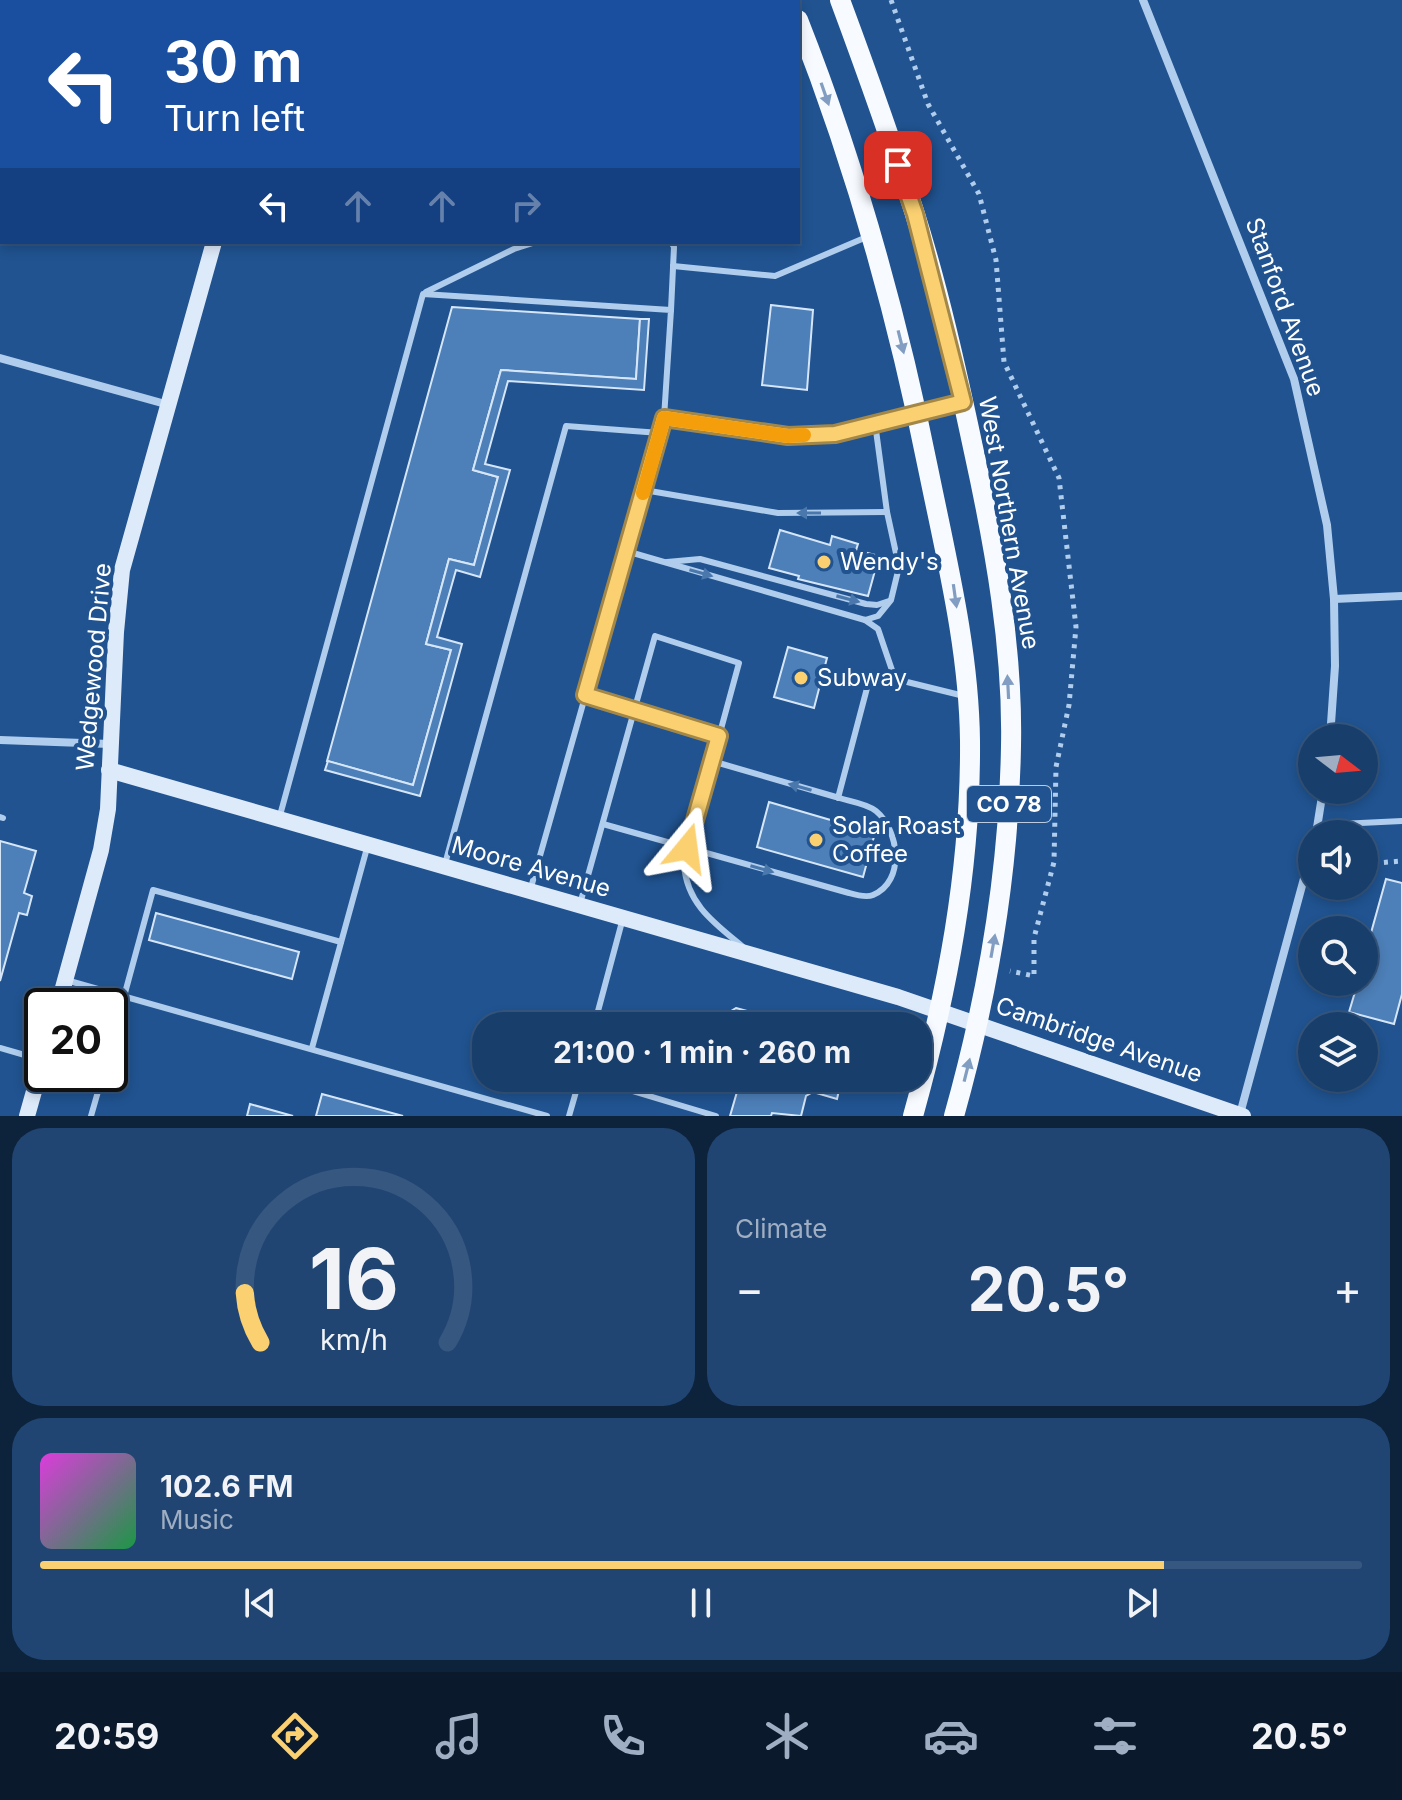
<!DOCTYPE html>
<html lang="en">
<head>
<meta charset="utf-8">
<style>
  :root { --surface:#183e6c; --page:#214572; --text:#f1f3f6; --muted:#9faec2; --line:#36577f; --accent:#fad071 }
  body { margin:0; font-family:Inter,sans-serif; background:var(--page); color:var(--text); height:100vh; display:flex; flex-direction:column; font-size:30px; white-space:nowrap }
  * { box-sizing:border-box; margin:0 }
  p { font-size:26px; color:var(--muted) }
  .icon { flex:none; width:44px; height:44px; fill:none; stroke:currentColor; stroke-width:2; stroke-linecap:round; stroke-linejoin:round }
  .map { position:relative; height:1116px; overflow:hidden }
  .side { display:flex; flex-direction:column; gap:12px; padding:12px; background:#0d223b; flex:1 }
  .side>* { flex:none }
  .banner { position:absolute; left:0px; top:0px; width:800px; height:244px; box-shadow:0 4px 12px #0003,0 0 0 2px var(--line); background:#1a4fa0; color:#fff; overflow:hidden }
  .needle { width:52px; rotate:106deg }
  .controls { position:absolute; left:1298px; top:724px; display:grid; gap:16px }
  .controls a { display:grid; place-items:center; width:80px; height:80px; border-radius:50%; background:var(--surface); box-shadow:0 4px 12px #0003,0 0 0 2px var(--line); font-size:40px }
  .speed { position:absolute; left:24px; top:988px; display:flex; gap:16px; font-size:40px; font-weight:700; text-align:center }
  .speed>* { display:grid; place-content:center; width:104px; height:104px; border-radius:50%; background:var(--surface); box-shadow:0 4px 12px #0003,0 0 0 2px var(--line); line-height:1 }
  .speed .limit { border:4px solid #111; border-radius:12px; background:#fff; color:#111 }
  .pin { position:absolute; display:grid; place-items:center; width:68px; height:68px; color:#fff; margin:-34px; border-radius:16px; box-shadow:0 4px 12px #0006 }
  .me { position:absolute; width:88px; margin:-44px; rotate:16deg; stroke-linejoin:round; filter:drop-shadow(0 0 6px #0008) }
  .turn { display:flex; align-items:center; gap:28px; height:168px; padding:0 32px; font-size:36px }
  .turn .icon { width:104px; height:104px; stroke-width:2.5 }
  .turn b { display:block; font-size:56px; line-height:68px }
  .lanes { display:flex; align-items:center; height:76px; padding:0 32px; background:#0003; justify-content:center; gap:40px; direction:ltr }
  .lanes .off { opacity:.35 }
  .big { font-size:60px; font-weight:700; line-height:1.1 }
  .side .card { flex:1; display:flex; flex-direction:column; justify-content:center; gap:12px; min-width:0; padding:0 28px; border-radius:32px; background:var(--page) }
  .side .dial { align-items:center; gap:0 }
  .dial svg { height:208px; overflow:visible; fill:none; stroke:var(--line); stroke-width:7; stroke-linecap:round; text-anchor:middle }
  .dial text { fill:var(--text); stroke:none }
  .song { display:flex; align-items:center; gap:24px }
  .cover { width:96px; height:96px; border-radius:12px; background:linear-gradient(135deg,hsl(300 70% 55%),hsl(140 70% 35%)) }
  .played { height:8px; border-radius:4px; background:linear-gradient(90deg,var(--accent) 85%,var(--line) 85%) }
  .keys { display:flex; justify-content:space-around; direction:ltr }
  .heat { display:flex; justify-content:space-between; align-items:center; font-size:44px; direction:ltr }
  .side .tiles { flex:1; display:grid; gap:12px; grid-template-columns:1fr 1fr }
  .card:last-child { grid-column:span 2 }
  .trip { position:absolute; left:472px; top:1012px; width:460px; height:80px; border-radius:32px; background:var(--surface); box-shadow:0 4px 12px #0003,0 0 0 2px var(--line); font-weight:700; line-height:80px; text-align:center }
  .tab-bar { display:flex; height:128px; justify-content:space-around; align-items:center; background:#0a192b; color:var(--muted) }
  .tab-bar .icon { width:56px; height:56px }
  .tab-bar .active { color:var(--accent) }
  .tab-bar b { font-size:36px; color:var(--text) }
  .map>svg:first-child { display:block }
  .building { fill:#4d7fb8; stroke:#d6e6f9; stroke-width:2 }
  .lines { fill:none; stroke-linecap:round; stroke-linejoin:round }
  .path { stroke:#b0cded; stroke-width:5; stroke-dasharray:4 6; stroke-linecap:butt }
  .lane { stroke:#b0cded; stroke-width:6 }
  .street { stroke:#b0cded; stroke-width:8 }
  .secondary { stroke:#ddeafa; stroke-width:16 }
  .primary { stroke:#f7faff; stroke-width:20 }
  .oneway { fill:#819ec2 }
  .oneway2 { fill:#4b78ac }
  .route-casing { stroke:#a28749; stroke-width:20 }
  .route { stroke:#fad071; stroke-width:14 }
  .slow { stroke:#f59e0b; stroke-width:14 }
  .poi-dot { fill:#fad071; stroke:#205390; stroke-width:3 }
  .labels { text-anchor:middle; stroke-width:8; stroke-linejoin:round; paint-order:stroke }
  .shield { fill:#205390; stroke:#bccbde; stroke-width:2 }
  .shield-label { font-size:22px; font-weight:bold; fill:#fff }
  .street-label { font-size:24px; fill:#fff; stroke:#205390 }
  .poi-label { font-size:24px; fill:#fff; stroke:#205390; text-anchor:start }
</style>
</head>
<body>
<div class="map">
<svg width="1402" height="1116" viewBox="0 0 1402 1116">
  <rect width="100%" height="100%" fill="#205390"/>
  <g class="building">
    <polygon points="771,305 813,310 807,390 762,385"/>
    <polygon points="452,307 640,319 636,379 501,370 473,470 498,477 474,565 449,559 426,644 451,650 413,785 327,761"/>
    <polygon points="640,319 649,319 644,390 508,381 485,464 510,470 480,577 456,570 437,637 462,644 420,796 325,770 328,761 413,785 451,650 426,644 449,559 474,565 498,477 473,470 501,370 636,379"/>
    <polygon points="780,530 830,545 832,536 858,544 856,550 879,556 868,596 798,579 799,576 769,568"/>
    <polygon points="788,647 827,658 814,708 774,697"/>
    <polygon points="769,802 875,833 863,877 757,847"/>
    <polygon points="0,841 36,851 24,893 32,896 27,915 19,913 0,981"/>
    <polygon points="1386,879 1402,883 1402,994 1394,1024 1349,1012 1358,982 1364,982 1364,958"/>
    <polygon points="156,913 299,952 292,979 149,940"/>
    <polygon points="736,1008 803,1026 724,1026 728,1013"/>
    <polygon points="741,1078 842,1078 837,1099 813,1092 806,1096 801,1116 772,1113 771,1116 730,1116"/>
    <polygon points="322,1094 403,1116 316,1116"/>
    <polygon points="250,1104 293,1116 247,1116"/>
  </g>
  <g class="lines">
    <g class="path">
      <polyline points="891,0 928,104 979,194 996,260 1004,362 1059,478 1076,627 1069,705 1056,767 1054,862 1034,938 1034,976 1010,971"/>
      <polyline points="1364,864 1402,861"/>
    </g>
    <g class="lane">
      <polyline points="747,0 748,2"/>
      <polyline points="736,2 741,0"/>
      <polyline points="673,266 775,276 869,236"/>
      <polyline points="426,292 514,249 536,242"/>
      <polyline points="671,310 674,247 671,242"/>
      <polyline points="664,418 788,436 835,434 959,403"/>
      <polyline points="644,490 778,513 887,512"/>
      <polyline points="626,551 865,620 878,616 891,600 899,567 887,512 875,423"/>
      <polyline points="667,562 700,559 866,604 877,605 889,601"/>
      <polyline points="865,620 878,629 895,679 964,696"/>
      <polyline points="585,695 719,736"/>
      <polyline points="838,798 871,673 895,679"/>
      <polyline points="0,817 3,818"/>
      <polyline points="279,819 423,294 671,310 664,418 530,891"/>
      <path d="M 603,824 L 849,893 C 856,895 866,898 873,895 C 906,881 899,830 876,811 C 867,803 847,801 836,797 C 794,785 753,773 712,761"/>
      <polyline points="1319,825 1402,821"/>
      <polyline points="445,864 566,426 660,433"/>
      <path d="M 580,904 L 655,636 L 739,663 L 684,865 C 687,904 714,923 742,946"/>
      <polyline points="66,980 547,1116"/>
      <polyline points="594,1026 623,918"/>
      <polyline points="0,1048 42,1060"/>
      <polyline points="110,1048 153,890 341,942"/>
      <polyline points="312,1048 367,848"/>
      <polyline points="589,1078 716,1116"/>
      <polyline points="91,1116 103,1074"/>
      <polyline points="569,1116 580,1078"/>
    </g>
    <g class="street">
      <polyline points="1143,0 1294,379 1327,525 1334,599 1335,666 1330,738"/>
      <polyline points="0,34 2,35"/>
      <polyline points="0,358 169,405"/>
      <polyline points="1334,599 1402,596"/>
      <polyline points="0,740 110,744"/>
      <polyline points="1316,834 1323,790"/>
      <polyline points="1240,1114 1312,849"/>
    </g>
    <g class="secondary">
      <polyline points="292,2 293,0"/>
      <polyline points="109,770 898,997 1243,1116"/>
      <polyline points="58,1006 101,850 108,809 116,632 122,570 214,242"/>
      <polyline points="27,1116 42,1063"/>
    </g>
    <g class="primary">
      <polyline points="790,0 791,2"/>
      <path d="M 840,0 C 866,70 891,140 914,211 C 939,290 957,372 974,452 C 995,548 1013,648 1011,746 C 1009,872 988,995 954,1116"/>
      <path d="M 798,20 C 856,167 898,318 929,473 C 947,561 969,650 970,741 C 971,869 947,994 913,1116"/>
    </g>
  </g>
  <defs><path id="oneway-solid" d="M-6-.8H1V-3.2L6.5 0L1 3.2V.8H-6Z" transform="scale(2)"/></defs>
  <g class="oneway">
    <use href="#oneway-solid" transform="translate(825 94) rotate(71)"/>
    <use href="#oneway-solid" transform="translate(901 342) rotate(76)"/>
    <use href="#oneway-solid" transform="translate(955 596) rotate(82)"/>
    <use href="#oneway-solid" transform="translate(1008 687) rotate(-93)"/>
    <use href="#oneway-solid" transform="translate(993 946) rotate(-80)"/>
    <use href="#oneway-solid" transform="translate(967 1070) rotate(-76)"/>
  </g>
  <g class="oneway2">
    <use href="#oneway-solid" transform="translate(809 513) rotate(180)"/>
    <use href="#oneway-solid" transform="translate(701 573) rotate(16)"/>
    <use href="#oneway-solid" transform="translate(848 599) rotate(15)"/>
    <use href="#oneway-solid" transform="translate(800 787) rotate(-164)"/>
    <use href="#oneway-solid" transform="translate(762 869) rotate(16)"/>
  </g>
  <g class="lines">
    <defs>
      <polyline id="route" points="687,848 719,736 585,695 664,418 788,436 835,434 963,402 915,214 898,165"/>
    </defs>
    <use href="#route" class="route-casing"/>
    <use href="#route" class="route"/>
    <polyline class="slow" points="643,493 664,418 788,436 804,435"/>
  </g>
  <g class="poi-dot">
    <circle cx="824" cy="562" r="8"/>
    <circle cx="801" cy="678" r="8"/>
    <circle cx="816" cy="840" r="8"/>
  </g>
  <g class="labels">
    <rect class="shield" x="967" y="786" width="84" height="36" rx="6"/>
    <g class="shield-label">
      <text x="1009" y="812">CO 78</text>
    </g>
    <g class="street-label">
      <text transform="translate(1285 307) rotate(70)" y="8">Stanford Avenue</text>
      <text transform="translate(1009 523) rotate(80)" y="8">West Northern Avenue</text>
      <text transform="translate(94 667) rotate(-85)" y="8">Wedgewood Drive</text>
      <text transform="translate(531 867) rotate(16)" y="8">Moore Avenue</text>
      <text transform="translate(1099 1040) rotate(19)" y="8">Cambridge Avenue</text>
    </g>
    <g class="poi-label">
      <text x="840" y="570">Wendy's</text>
      <text x="817" y="686">Subway</text>
      <text x="832" y="834">Solar Roast<tspan x="832" dy="28">Coffee</tspan></text>
    </g>
  </g>
</svg>
<div class="controls">
<a><svg class="needle" viewBox="-14 -14 28 28"><path d="M0-13l5 13h-10z" fill="#e53935"/><path d="M0 13l5-13h-10z" fill="#9faec2"/></svg></a>
<a><svg class="icon" aria-label="sound" viewBox="0 0 24 24"><path d="M4 9h4l5-4v14l-5-4H4zM17 9q2 3 0 6"/></svg></a>
<a><svg class="icon" aria-label="search" viewBox="0 0 24 24"><circle cx="10" cy="10" r="6"/><path d="M15 15l6 6"/></svg></a>
<a><svg class="icon" aria-label="layers" viewBox="0 0 24 24"><path d="M12 4l9 5-9 5-9-5zM3 14l9 5 9-5"/></svg></a>
</div>
<div class="speed"><div class="limit">20</div></div>
<div class="pin" style="left:898px;top:165px;background:#d93025"><svg class="icon" aria-label="arrive" viewBox="0 0 24 24"><path d="M6 21V4h12l-3 4 3 4H6"/></svg></div>
<svg class="me" style="left:687px;top:848px" viewBox="-20 -20 40 40"><path d="M0-17L14 15 0 8-14 15z" fill="#fad071" stroke="#fff" stroke-width="4"/></svg>
<div class="trip">21:00 · 1 min · 260 m</div>
<div class="banner">
<div class="turn"><svg class="icon" aria-label="left" viewBox="0 0 24 24"><path d="M17 20v-9H6M10 6l-5 5 5 5"/></svg><div><b>30 m</b>Turn left</div></div>
<div class="lanes"><svg class="icon" aria-label="left" viewBox="0 0 24 24"><path d="M17 20v-9H6M10 6l-5 5 5 5"/></svg><svg class="icon off" aria-label="ahead" viewBox="0 0 24 24"><path d="M12 20V5M6 11l6-6 6 6"/></svg><svg class="icon off" aria-label="ahead" viewBox="0 0 24 24"><path d="M12 20V5M6 11l6-6 6 6"/></svg><svg class="icon off" aria-label="right" viewBox="0 0 24 24"><path d="M7 20v-9h11M14 6l5 5-5 5"/></svg></div>
</div>
</div>
<section class="side">
<div class="tiles">
<div class="card dial"><svg viewBox="0 0 100 80">
<path d="M14 69A42 42 0 1 1 86 69"/>
<path d="M14 69A42 42 0 0 1 8 50" stroke="#fad071"/>
<text x="50" y="56" font-size="32" font-weight="700">16</text>
<text x="50" y="72" font-size="11">km/h</text>
</svg></div>
<div class="card"><p>Climate</p>
<div class="heat"><a>−</a><b class="big">20.5°</b><a>+</a></div>
</div>
<div class="card">
<div class="song"><i class="cover"></i><div><b>102.6 FM</b><p>Music</p></div></div>
<div class="played"></div>
<div class="keys"><svg class="icon" aria-label="previous" viewBox="0 0 24 24"><path d="M18 5L8 12l10 7zM5 5v14"/></svg><svg class="icon" aria-label="pause" viewBox="0 0 24 24"><path d="M8 5v14M16 5v14"/></svg><svg class="icon" aria-label="next" viewBox="0 0 24 24"><path d="M6 5l10 7-10 7zM19 5v14"/></svg></div>
</div>
</div>
</section>
<nav class="tab-bar">
<b>20:59</b>
<svg class="icon active" aria-label="directions" viewBox="0 0 24 24"><path d="M12 3l9 9-9 9-9-9zM9 14v-3h6M13 9l2 2-2 2"/></svg>
<svg class="icon" aria-label="music" viewBox="0 0 24 24"><path d="M9 18V5l10-2v13"/><circle cx="6" cy="18" r="3"/><circle cx="16" cy="16" r="3"/></svg>
<svg class="icon" aria-label="phone" viewBox="0 0 24 24"><path d="M5 4h4l2 5-3 2q2 4 5 5l2-3 5 2v4C11 20 4 13 5 4z"/></svg>
<svg class="icon" aria-label="climate" viewBox="0 0 24 24"><path d="M12 3v18M4 7l16 10M4 17L20 7"/></svg>
<svg class="icon" aria-label="car" viewBox="0 0 24 24"><path d="M5 17H2v-5l4-1 3-4h7l3 4 3 1v5h-3M9 17h6M6 11h13"/><circle cx="7" cy="17" r="2"/><circle cx="17" cy="17" r="2"/></svg>
<svg class="icon" aria-label="filters" viewBox="0 0 24 24"><path d="M4 7h16M4 17h16"/><circle cx="9" cy="7" r="2"/><circle cx="15" cy="17" r="2"/></svg>
<b>20.5°</b>
</nav>
</body>
</html>
